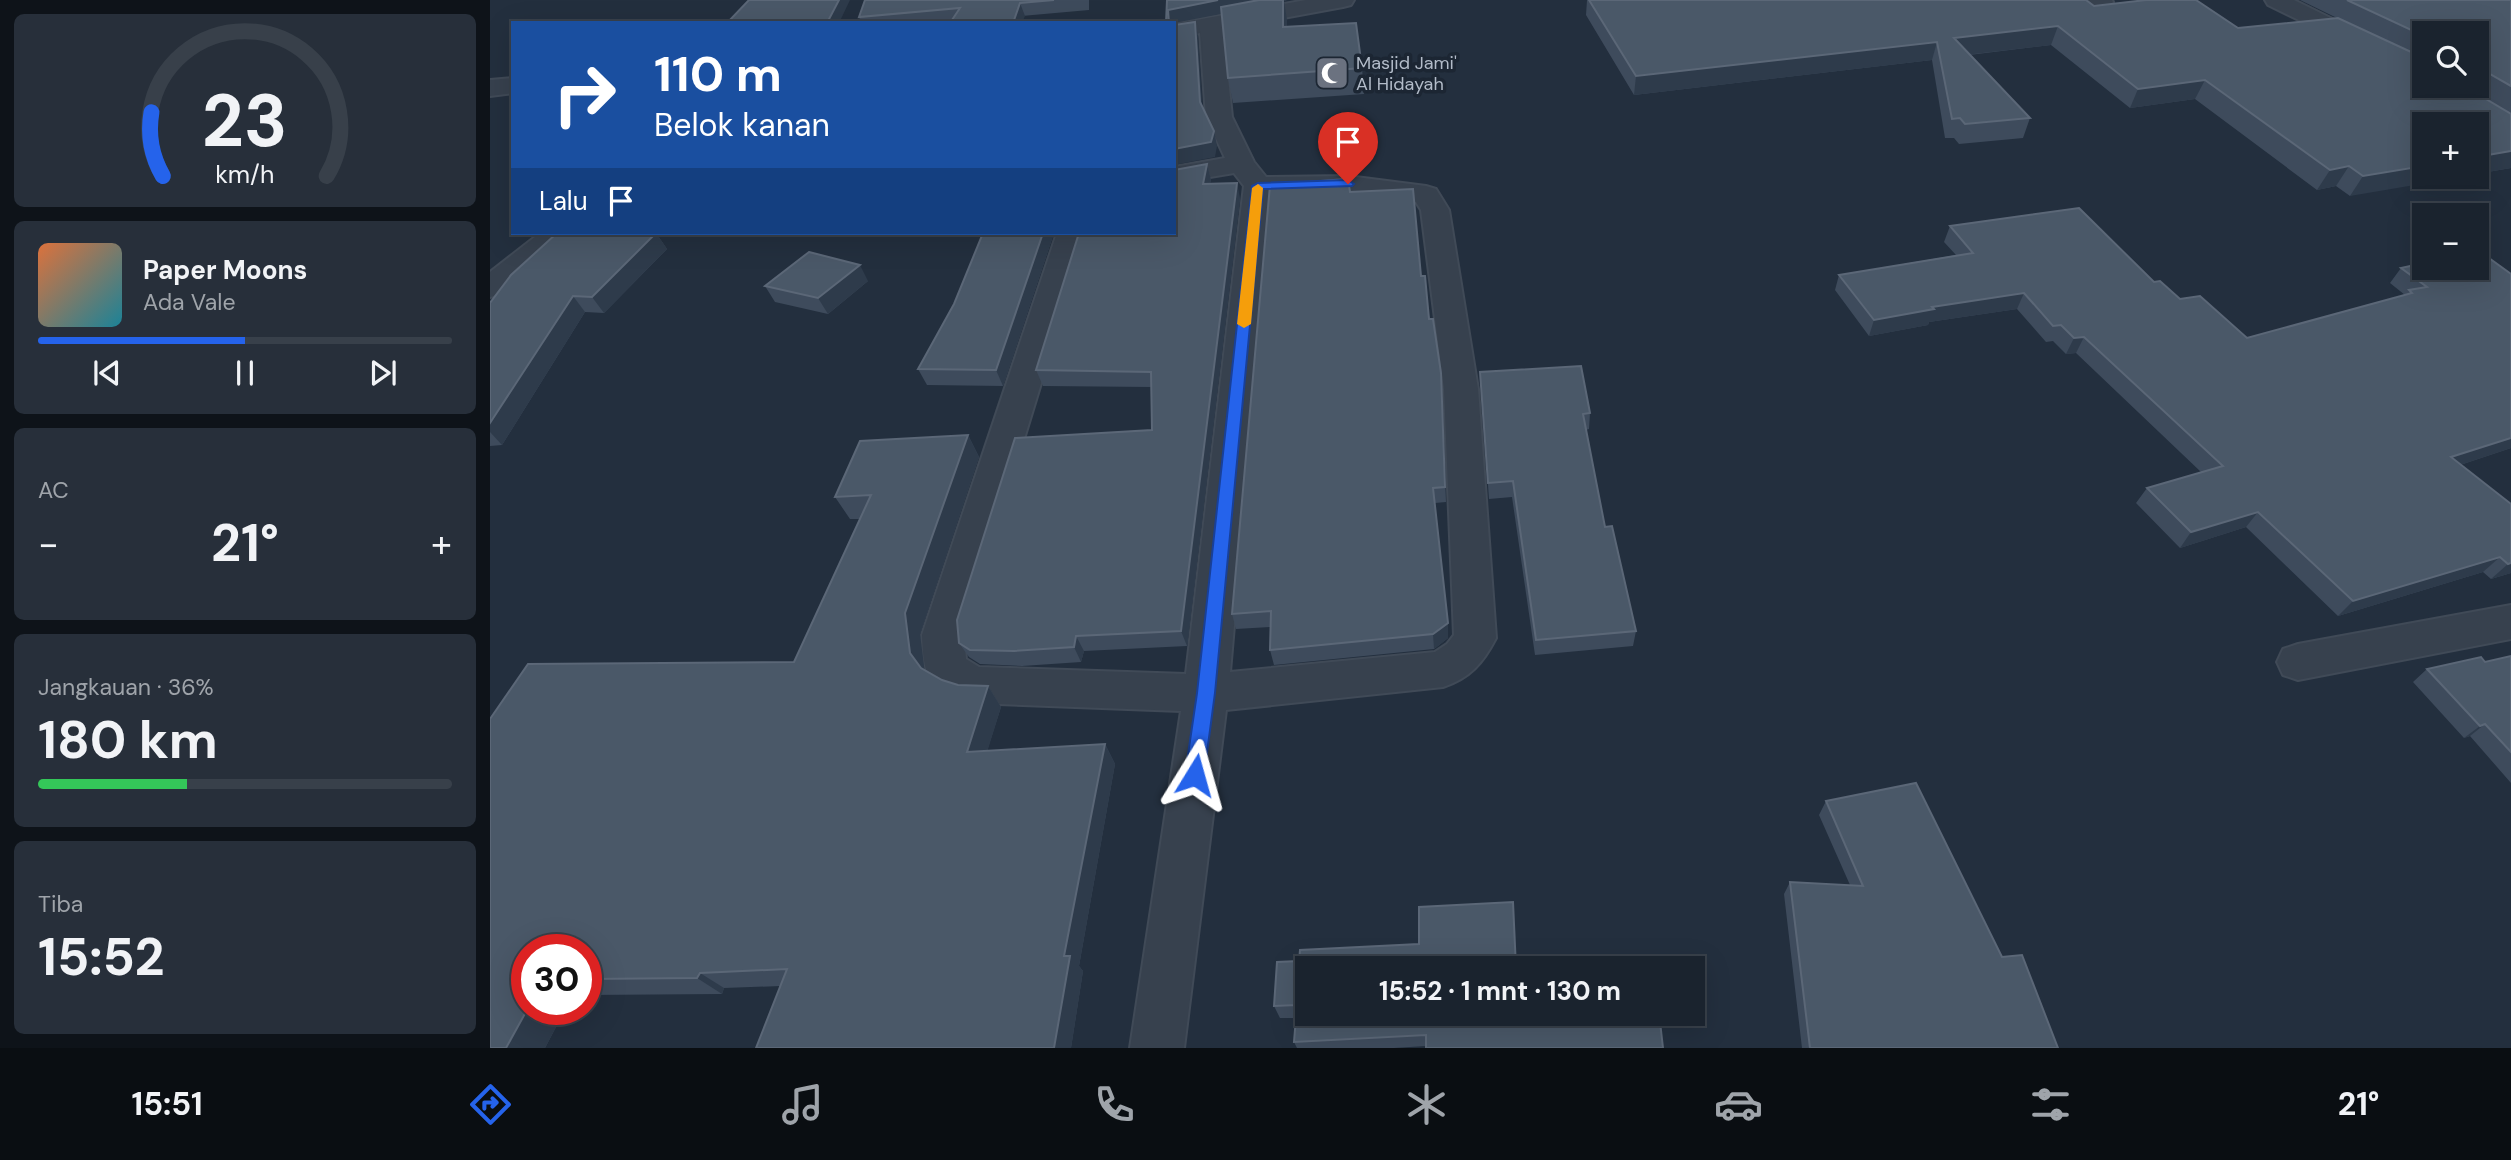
<!DOCTYPE html>
<html lang="id">
<head>
<meta charset="utf-8">
<style>
  :root { --surface:#1a232e; --page:#272f3a; --text:#f1f3f6; --muted:#9fa4aa; --line:#38404a; --accent:#2563eb }
  body { margin:0; font-family:"DM Sans",sans-serif; background:var(--page); color:var(--text); height:100vh; display:flex; flex-direction:column; font-size:26px; white-space:nowrap }
  * { box-sizing:border-box; margin:0 }
  p { font-size:23px; color:var(--muted) }
  .icon { flex:none; width:38px; height:38px; fill:none; stroke:currentColor; stroke-width:2; stroke-linecap:round; stroke-linejoin:round }
  .map { position:relative; flex:1; overflow:hidden }
  .panel { display:flex; flex-direction:column; gap:14px; padding:14px; background:#0e1319; width:490px }
  .panel>* { flex:none }
  .banner { position:absolute; left:21px; top:21px; width:665px; height:214px; border-radius:0px; box-shadow:0 7px 28px #0002,0 0 0 2px var(--line); background:#1a4fa0; color:#fff; overflow:hidden }
  .controls { position:absolute; left:1922px; top:21px; display:grid; gap:14px }
  .controls a { display:grid; place-items:center; width:77px; height:77px; border-radius:0px; background:var(--surface); box-shadow:0 7px 28px #0002,0 0 0 2px var(--line); font-size:35px }
  .speed { position:absolute; left:21px; top:934px; display:flex; gap:14px; font-size:35px; font-weight:700; text-align:center }
  .speed>* { display:grid; place-content:center; width:91px; height:91px; border-radius:50%; background:var(--surface); box-shadow:0 7px 28px #0002,0 0 0 2px var(--line); line-height:1 }
  .speed .limit { border:10px solid #d22; background:#fff; color:#111 }
  .pin { position:absolute; display:grid; place-items:center; width:60px; height:60px; color:#fff; margin:-72px -30px; border-radius:50% 50% 50% 0; rotate:-45deg; box-shadow:0 0 7px #0007 }
  .pin .icon { rotate:45deg }
  .me { position:absolute; width:77px; margin:-38px; rotate:8deg; stroke-linejoin:round; filter:drop-shadow(0 0 5px #0008) }
  .turn { display:flex; align-items:center; gap:24px; height:147px; padding:0 28px; font-size:32px }
  .turn .icon { width:91px; height:91px; stroke-width:2.5 }
  .turn b { display:block; font-size:49px; line-height:60px }
  .then { display:flex; align-items:center; height:66px; padding:0 28px; background:#0003; gap:14px; font-size:26px }
  .big { font-size:52px; font-weight:700; line-height:1.1 }
  .panel .widget { flex:1; display:flex; flex-direction:column; justify-content:center; gap:10px; min-width:0; padding:0 24px; border-radius:10px; background:var(--page) }
  .panel .dial { align-items:center; gap:0 }
  .dial svg { height:182px; overflow:visible; fill:none; stroke:var(--line); stroke-width:7; stroke-linecap:round; text-anchor:middle }
  .dial text { fill:var(--text); stroke:none }
  .song { display:flex; align-items:center; gap:21px }
  .cover { width:84px; height:84px; border-radius:10px; background:linear-gradient(135deg,hsl(20 70% 55%),hsl(190 70% 35%)) }
  .played { height:7px; border-radius:4px; background:linear-gradient(90deg,var(--accent) 50%,var(--line) 50%) }
  .keys { display:flex; justify-content:space-around; direction:ltr }
  .heat { display:flex; justify-content:space-between; align-items:center; font-size:38px; direction:ltr }
  .charge { height:10px; border-radius:5px; background:linear-gradient(90deg,#34c759 36%,var(--line) 0) }
  .trip { position:absolute; left:805px; top:956px; width:410px; height:70px; border-radius:0px; background:var(--surface); box-shadow:0 7px 28px #0002,0 0 0 2px var(--line); font-weight:700; line-height:70px; text-align:center }
  .menu { display:flex; height:112px; justify-content:space-around; align-items:center; background:#0a0e12; color:var(--muted) }
  .menu .icon { width:49px; height:49px }
  .menu .on { color:var(--accent) }
  .menu b { font-size:32px; color:var(--text) }
  main { display:flex; flex:1; min-height:0 }
  .map>svg:first-child { display:block }
  .lines { fill:none; stroke-linecap:round; stroke-linejoin:round }
  .minor-casing { stroke:#404a57; stroke-width:4 }
  .minor { fill:#37414e; fill-rule:evenodd }
  .wall { fill:#3e4b5c }
  .shaded-wall { fill:#2e3b4b }
  .building { fill:#4a5868; stroke:#5b6777; stroke-width:2 }
  .route { fill:#2563eb; stroke:#184099; stroke-width:2 }
  .slow { fill:#f59e0b }
  .labels { text-anchor:middle; stroke-width:7; stroke-linejoin:round; paint-order:stroke }
  .far-poi-label { font-size:18px; fill:#b3bcc9; stroke:#1c2633; text-anchor:start }
</style>
</head>
<body>
<main>
<section class="panel">
<div class="widget dial"><svg viewBox="0 0 100 80">
<path d="M14 69A42 42 0 1 1 86 69"/>
<path d="M14 69A42 42 0 0 1 9 41" stroke="#2563eb"/>
<text x="50" y="56" font-size="32" font-weight="700">23</text>
<text x="50" y="72" font-size="11">km/h</text>
</svg></div>
<div class="widget">
<div class="song"><i class="cover"></i><div><b>Paper Moons</b><p>Ada Vale</p></div></div>
<div class="played"></div>
<div class="keys"><svg class="icon" aria-label="previous" viewBox="0 0 24 24"><path d="M18 5L8 12l10 7zM5 5v14"/></svg><svg class="icon" aria-label="pause" viewBox="0 0 24 24"><path d="M8 5v14M16 5v14"/></svg><svg class="icon" aria-label="next" viewBox="0 0 24 24"><path d="M6 5l10 7-10 7zM19 5v14"/></svg></div>
</div>
<div class="widget"><p>AC</p>
<div class="heat"><a>−</a><b class="big">21°</b><a>+</a></div>
</div>
<div class="widget"><p>Jangkauan · 36%</p><b class="big">180 km</b><div class="charge"></div></div>
<div class="widget"><p>Tiba</p><b class="big">15:52</b></div>
</section>
<div class="map">
<svg width="2021" height="1048" viewBox="0 0 2021 1048">
  <rect width="100%" height="100%" fill="#232f3e"/>
  <g class="lines">
    <defs>
      <g id="minor">
        <path d="M 816,0 L 864,0 L 861,5 L 853,7 L 733,29 L 742,117 L 764,162 L 776,177 L 858,176 L 936,186 L 946,189 L 959,210 L 988,389 L 1006,638 C 993,663 980,678 953,687 L 736,710 L 694,1048 L 640,1048 L 691,711 L 482,703 C 438,688 434,680 432,635 L 567,233 L 597,233 L 474,635 L 476,659 L 489,667 L 696,674 L 754,186 L 744,173 L 684,183 L 684,167 L 735,158 L 716,117 L 710,33 L 684,38 L 684,24 ZM 858,192 L 926,202 L 931,210 L 954,389 L 964,635 L 957,644 L 945,652 L 740,672 L 781,194 Z"/>
        <path d="M 1598,0 L 1622,0 L 1623,2 L 1620,7 C 1610,9 1604,9 1598,0 Z"/>
        <polygon points="1775,0 1804,0 1934,64 1934,81 1778,5"/>
        <polygon points="23,78 23,93 0,96 0,80"/>
        <polygon points="50,233 83,233 11,294 0,297 0,272"/>
        <polygon points="2021,605 2021,639 1808,680 1793,675 1787,662 1793,649 1808,644"/>
      </g>
    </defs>
    <use href="#minor" class="minor-casing"/>
    <use href="#minor" class="minor"/>
  </g>
  <g class="wall">
    <polygon points="375,0 599,0 599,10 454,23 371,23 369,17"/>
    <polygon points="677,0 797,0 794,1 797,27 872,68 874,94 743,103 738,78 732,14"/>
    <polygon points="1097,0 1596,0 1604,6 1748,28 1847,18 1810,0 2021,0 2021,114 1975,86 1986,86 1986,33 1934,33 1934,86 2021,114 2021,168 1986,174 1986,124 1860,196 1846,186 1827,190 1705,99 1640,108 1561,45 1479,55 1540,118 1533,138 1469,144 1464,138 1455,138 1442,60 1144,95 1096,15"/>
    <polygon points="717,164 721,180 720,183 750,198 697,646 594,651 591,662 532,666 490,664 479,657 469,643 662,430 661,387 553,386 546,370"/>
    <polygon points="860,192 931,276 951,373 956,502 945,503 958,638 944,649 784,665 780,650 780,627 746,629 742,614"/>
    <polygon points="1460,226 1664,282 1690,299 1757,338 1915,295 1900,283 1911,268 2021,274 2021,448 1970,465 2021,504 2021,573 2001,579 1993,572 1848,616 1756,527 1690,548 1646,503 1657,488 1711,472 1586,353 1576,354 1563,341 1556,342 1527,309 1439,322 1438,325 1379,336 1345,290 1349,275 1466,255 1454,242"/>
    <polygon points="166,233 177,249 114,313 95,312 12,445 0,446 0,303"/>
    <polygon points="493,233 564,233 513,386 437,385 428,369 464,304"/>
    <polygon points="378,281 338,314 285,302 275,286"/>
    <polygon points="990,372 1100,413 1099,429 1096,430 1115,527 1146,631 1143,646 1045,655 1022,497 999,499"/>
    <polygon points="478,435 489,457 430,634 434,670 452,680 468,685 498,686 511,707 497,751 615,744 625,764 589,966 593,971 581,1048 266,1048 290,986 234,988 232,994 96,995 96,950 37,950 37,1010 75,1010 55,1048 0,1048 0,719 38,664 304,662 370,519 360,519 345,497 370,441"/>
    <polygon points="2021,656 2021,783 1980,736 1974,738 1923,682 1937,669 1995,662"/>
    <polygon points="1336,801 1512,957 1568,1048 1312,1048 1294,894 1300,882 1360,885 1329,815"/>
    <polygon points="1023,902 817,1013 1169,1013 936,1046 904,1048 807,1048 804,1042 806,1018 790,1018 784,1006 809,961 929,944"/>
  </g>
  <g class="shaded-wall">
    <polygon points="349,0 360,0 349,23 337,23"/>
    <polygon points="728,0 797,0 794,1 797,20 797,52 793,27 793,2 684,23 679,23 678,10"/>
    <polygon points="530,3 535,16 532,23 523,23"/>
    <polygon points="705,22 708,36 713,117 710,102"/>
    <polygon points="1568,26 1561,45 1458,57 1464,38"/>
    <polygon points="1447,42 1442,60 1144,95 1146,76"/>
    <polygon points="1715,80 1705,99 1640,108 1648,89"/>
    <polygon points="724,131 727,146 725,157 684,165 684,149"/>
    <polygon points="2021,151 2021,168 1986,174 1986,157"/>
    <polygon points="717,164 721,180 717,199 713,184"/>
    <polygon points="1859,166 1846,186 1827,190 1840,170"/>
    <polygon points="1934,166 1934,177 1972,177 1860,196 1873,176"/>
    <polygon points="747,183 750,198 697,646 691,631"/>
    <polygon points="166,233 177,249 114,313 102,297"/>
    <polygon points="553,233 564,233 513,386 506,370"/>
    <polygon points="370,265 378,281 338,314 328,298"/>
    <polygon points="1534,293 1527,309 1439,322 1438,325 1379,336 1384,320 1442,307"/>
    <polygon points="83,296 95,312 12,445 0,432 0,423"/>
    <polygon points="1594,337 1586,353 1576,354 1584,338"/>
    <polygon points="478,435 489,457 430,634 435,674 420,653 415,613"/>
    <polygon points="2021,438 2021,448 1946,473 1961,457"/>
    <polygon points="1768,512 1756,527 1690,548 1701,532"/>
    <polygon points="2010,557 1993,572 1848,616 1863,601"/>
    <polygon points="2021,563 2021,573 2001,579 2018,564"/>
    <polygon points="958,623 958,638 944,649 943,634"/>
    <polygon points="586,636 594,651 591,662 584,647"/>
    <polygon points="498,686 511,707 491,772 477,752"/>
    <polygon points="1995,724 1980,736 1974,738 1990,726"/>
    <polygon points="615,744 625,764 589,966 593,971 581,1048 564,1048 574,956"/>
    <polygon points="210,973 234,988 232,994 207,978"/>
    <polygon points="37,1010 75,1010 55,1048 16,1048"/>
  </g>
  <g class="building">
    <polygon points="259,0 349,0 337,23 237,23"/>
    <polygon points="375,0 564,0 530,3 523,23 460,23 470,8 369,17"/>
    <polygon points="677,0 728,0 678,10 679,23 676,23"/>
    <polygon points="769,0 793,0 793,27 866,23 872,68 738,78 731,7"/>
    <polygon points="1099,0 1596,0 1604,6 1656,0 1706,0 1748,28 1848,18 1934,58 1934,86 1974,86 2021,114 2021,151 1986,157 1986,124 1934,124 1934,166 1873,176 1859,166 1840,170 1715,80 1648,89 1568,26 1464,38 1540,118 1475,124 1470,118 1462,119 1447,42 1146,76"/>
    <polygon points="1857,0 2021,0 2021,86 1986,66 1986,33 1934,33 1934,36"/>
    <polygon points="705,22 710,102 724,131 721,142 684,149 684,25"/>
    <polygon points="717,164 713,184 747,183 691,631 586,636 584,647 524,651 480,650 469,643 467,620 525,438 662,430 661,372 546,370 589,233 684,233 684,170"/>
    <polygon points="856,179 858,179 860,192 923,189 931,276 935,276 939,319 943,319 951,373 955,487 943,488 958,623 943,634 780,650 781,611 742,614 780,185"/>
    <polygon points="1589,208 1664,282 1670,281 1690,299 1710,296 1757,338 1922,293 1919,290 1937,287 1911,268 1934,263 1934,268 1986,268 1986,254 1992,253 2021,274 2021,438 1961,457 2021,504 2021,563 2018,564 2010,557 1863,601 1768,512 1701,532 1657,488 1733,466 1594,337 1584,338 1571,325 1563,326 1534,293 1442,307 1444,309 1384,320 1349,275 1483,253 1460,226"/>
    <polygon points="67,233 166,233 102,297 83,296 0,423 0,303 21,275"/>
    <polygon points="493,233 553,233 506,370 428,369 464,304"/>
    <polygon points="319,252 370,265 328,298 275,286"/>
    <polygon points="1091,366 1100,413 1093,414 1115,527 1122,526 1146,631 1046,640 1023,481 998,483 990,372"/>
    <polygon points="478,435 415,613 420,653 431,668 452,680 468,685 498,686 477,752 615,744 574,956 580,956 564,1048 266,1048 297,969 210,973 207,978 96,979 96,950 37,950 37,1010 16,1048 0,1048 0,719 38,664 304,662 381,495 345,497 370,441"/>
    <polygon points="2021,656 2021,752 1995,724 1990,726 1937,669 1991,657 1995,662"/>
    <polygon points="1426,783 1512,957 1532,955 1568,1048 1320,1048 1300,882 1373,886 1336,801"/>
    <polygon points="1023,902 1026,968 817,968 817,1013 1169,1013 1173,1048 936,1048 936,1035 804,1042 807,1005 784,1006 787,962 809,961 810,950 929,944 929,907"/>
  </g>
  <polygon class="route" points="858,180 864,184 862,186 773,189 725,693 714,775 712,781 705,784 698,781 695,775 707,693 762,186 768,183"/>
  <polygon class="slow" points="768,184 773,188 761,324 754,328 747,324 762,188"/>
  <defs>
    <symbol id="mosque-square" viewBox="-11 -11 22 22"><rect x="-9" y="-9" width="18" height="18" rx="4" fill="#6b7280" stroke="#1c2633"/><path d="M3.5-4.9A6 6 0 1 0 3.5 4.9A5 5 0 1 1 3.5-4.9Z" fill="#fff"/></symbol>
  </defs>
  <g fill-rule="evenodd">
    <use href="#mosque-square" x="823" y="54" width="38" height="38"/>
  </g>
  <g class="labels">
    <g class="far-poi-label">
      <text x="866" y="69">Masjid Jami'<tspan x="866" dy="21">Al Hidayah</tspan></text>
    </g>
  </g>
</svg>
<div class="controls">
<a><svg class="icon" aria-label="search" viewBox="0 0 24 24"><circle cx="10" cy="10" r="6"/><path d="M15 15l6 6"/></svg></a>
<a>+</a>
<a>−</a>
</div>
<div class="speed"><div class="limit">30</div></div>
<div class="pin" style="left:858px;top:184px;background:#d93025"><svg class="icon" aria-label="arrive" viewBox="0 0 24 24"><path d="M6 21V4h12l-3 4 3 4H6"/></svg></div>
<svg class="me" style="left:705px;top:775px" viewBox="-20 -20 40 40"><path d="M0-17L14 15 0 8-14 15z" fill="#2563eb" stroke="#fff" stroke-width="4"/></svg>
<div class="trip">15:52 · 1 mnt · 130 m</div>
<div class="banner">
<div class="turn"><svg class="icon" aria-label="right" viewBox="0 0 24 24"><path d="M7 20v-9h11M14 6l5 5-5 5"/></svg><div><b>110 m</b>Belok kanan</div></div>
<div class="then">Lalu<svg class="icon" aria-label="arrive" viewBox="0 0 24 24"><path d="M6 21V4h12l-3 4 3 4H6"/></svg></div>
</div>
</div>
</main>
<nav class="menu">
<b>15:51</b>
<svg class="icon on" aria-label="directions" viewBox="0 0 24 24"><path d="M12 3l9 9-9 9-9-9zM9 14v-3h6M13 9l2 2-2 2"/></svg>
<svg class="icon" aria-label="music" viewBox="0 0 24 24"><path d="M9 18V5l10-2v13"/><circle cx="6" cy="18" r="3"/><circle cx="16" cy="16" r="3"/></svg>
<svg class="icon" aria-label="phone" viewBox="0 0 24 24"><path d="M5 4h4l2 5-3 2q2 4 5 5l2-3 5 2v4C11 20 4 13 5 4z"/></svg>
<svg class="icon" aria-label="climate" viewBox="0 0 24 24"><path d="M12 3v18M4 7l16 10M4 17L20 7"/></svg>
<svg class="icon" aria-label="car" viewBox="0 0 24 24"><path d="M5 17H2v-5l4-1 3-4h7l3 4 3 1v5h-3M9 17h6M6 11h13"/><circle cx="7" cy="17" r="2"/><circle cx="17" cy="17" r="2"/></svg>
<svg class="icon" aria-label="filters" viewBox="0 0 24 24"><path d="M4 7h16M4 17h16"/><circle cx="9" cy="7" r="2"/><circle cx="15" cy="17" r="2"/></svg>
<b>21°</b>
</nav>
</body>
</html>
